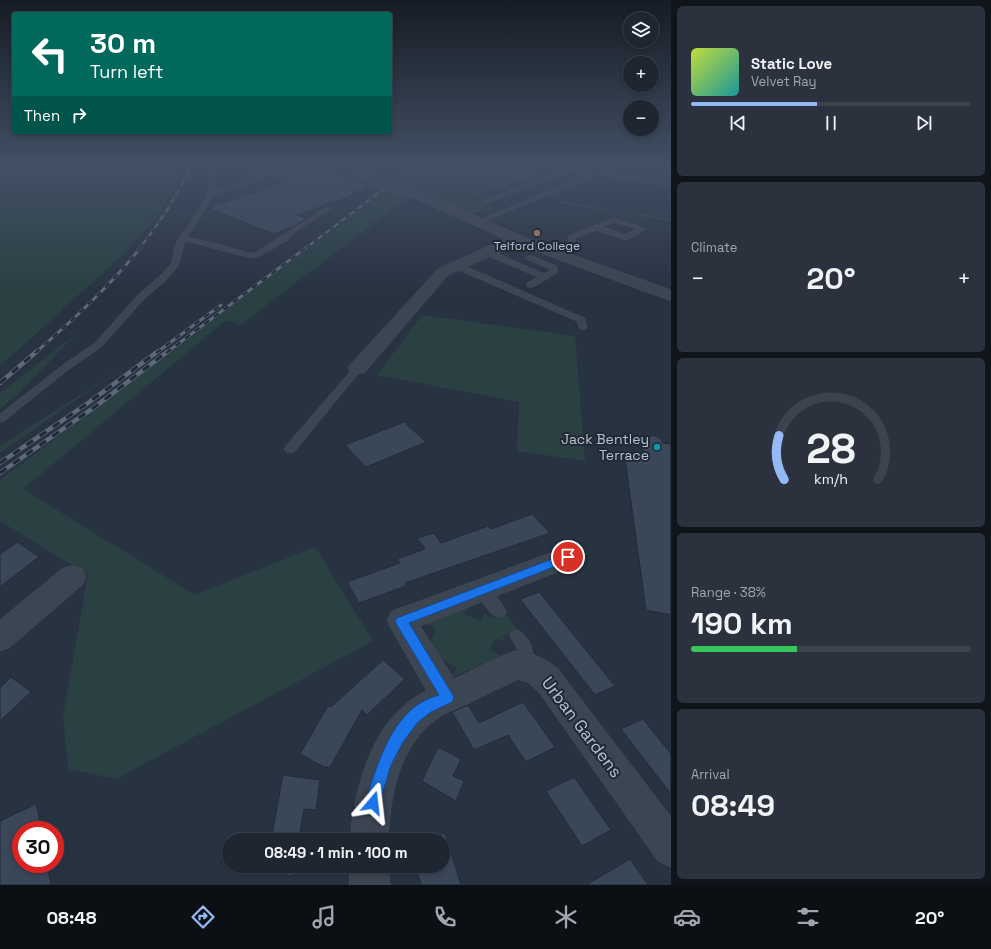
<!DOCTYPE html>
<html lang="en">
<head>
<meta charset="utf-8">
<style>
  :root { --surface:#1e2632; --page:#2b323e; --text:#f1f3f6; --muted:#a1a5ac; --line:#3c434d; --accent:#94b9f5 }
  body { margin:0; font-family:"Space Grotesk",sans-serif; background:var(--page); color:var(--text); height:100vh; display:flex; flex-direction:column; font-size:15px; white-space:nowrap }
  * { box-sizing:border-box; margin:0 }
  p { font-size:13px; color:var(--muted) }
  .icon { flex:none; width:22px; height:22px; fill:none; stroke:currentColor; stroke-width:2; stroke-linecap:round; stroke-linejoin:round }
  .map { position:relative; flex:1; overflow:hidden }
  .details { display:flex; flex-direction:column; gap:6px; padding:6px; background:#10151c; width:320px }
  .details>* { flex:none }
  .top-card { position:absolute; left:12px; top:12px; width:380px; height:122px; border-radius:4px; box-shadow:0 2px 6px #0003,0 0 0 1px var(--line); background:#00695c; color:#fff; overflow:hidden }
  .fabs { position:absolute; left:623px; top:12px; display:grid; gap:8px }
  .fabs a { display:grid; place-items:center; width:36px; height:36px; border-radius:50%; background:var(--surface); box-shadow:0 2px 6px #0003,0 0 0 1px var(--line); font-size:20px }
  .speed { position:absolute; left:12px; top:821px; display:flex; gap:8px; font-size:20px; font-weight:700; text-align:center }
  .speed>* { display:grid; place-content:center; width:52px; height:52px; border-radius:50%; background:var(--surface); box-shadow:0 2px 6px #0003,0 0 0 1px var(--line); line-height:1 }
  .speed .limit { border:6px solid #d22; background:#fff; color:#111 }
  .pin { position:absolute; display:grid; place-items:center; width:34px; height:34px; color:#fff; margin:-17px; border:2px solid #fff; border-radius:50%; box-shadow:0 1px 4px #0007 }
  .me { position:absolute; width:44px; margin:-22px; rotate:17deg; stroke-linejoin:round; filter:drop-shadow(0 0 3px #0008) }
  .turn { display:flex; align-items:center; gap:14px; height:84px; padding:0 12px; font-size:18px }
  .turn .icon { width:52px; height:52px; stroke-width:2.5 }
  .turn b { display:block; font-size:28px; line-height:34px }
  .then { display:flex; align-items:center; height:38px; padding:0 12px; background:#0003; gap:8px; font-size:15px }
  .big { font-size:30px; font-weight:700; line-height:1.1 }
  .details .card { flex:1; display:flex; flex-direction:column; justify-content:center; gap:6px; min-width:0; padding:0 14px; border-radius:6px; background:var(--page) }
  .details .dial { align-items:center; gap:0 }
  .dial svg { height:104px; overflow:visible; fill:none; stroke:var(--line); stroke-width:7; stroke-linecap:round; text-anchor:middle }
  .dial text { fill:var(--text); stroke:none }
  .song { display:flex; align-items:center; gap:12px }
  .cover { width:48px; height:48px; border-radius:6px; background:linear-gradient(135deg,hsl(70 70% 55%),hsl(180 70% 35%)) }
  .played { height:4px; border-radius:2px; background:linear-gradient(90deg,var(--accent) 45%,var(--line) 45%) }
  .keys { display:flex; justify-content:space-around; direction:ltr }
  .heat { display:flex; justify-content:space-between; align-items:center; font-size:22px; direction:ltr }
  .charge { height:6px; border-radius:3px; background:linear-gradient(90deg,#34c759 38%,var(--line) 0) }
  .trip { position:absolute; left:222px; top:833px; width:228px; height:40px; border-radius:20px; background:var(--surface); box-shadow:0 2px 6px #0003,0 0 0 1px var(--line); font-weight:700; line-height:40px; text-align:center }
  .tab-bar { display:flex; height:64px; justify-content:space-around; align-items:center; background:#0c0f14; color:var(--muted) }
  .tab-bar .icon { width:28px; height:28px }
  .tab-bar .selected { color:var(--accent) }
  .tab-bar b { font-size:18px; color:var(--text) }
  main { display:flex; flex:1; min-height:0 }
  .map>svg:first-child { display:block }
  .green { fill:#2a4043 }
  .building { fill:#3a4758; stroke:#232c39 }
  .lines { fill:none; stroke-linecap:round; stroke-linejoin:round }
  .service-casing { stroke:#464e5b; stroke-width:1 }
  .minor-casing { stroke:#464e5b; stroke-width:1 }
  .path { stroke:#43585a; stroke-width:1.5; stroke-dasharray:1.5 1.5; stroke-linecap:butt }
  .service { fill:#3c4552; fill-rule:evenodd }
  .minor { fill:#3c4552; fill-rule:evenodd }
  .rail-far2-casing { stroke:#5e6978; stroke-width:2.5 }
  .rail-far1-casing { stroke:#5e6978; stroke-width:3 }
  .rail-casing { stroke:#5e6978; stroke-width:4.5 }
  .rail-far2 { stroke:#202a37; stroke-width:1.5; stroke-dasharray:5; stroke-linecap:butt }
  .rail-far1 { stroke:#202a37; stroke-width:2; stroke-dasharray:6; stroke-linecap:butt }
  .rail { stroke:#202a37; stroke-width:3; stroke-dasharray:8; stroke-linecap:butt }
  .minor-bridge-casing { stroke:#464e5b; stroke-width:14; stroke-linecap:butt }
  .minor-bridge { stroke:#3c4552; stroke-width:13 }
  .route { fill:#1a73e8; stroke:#114b97 }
  .education-dot { fill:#8d6e63; stroke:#202a37; stroke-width:1.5 }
  .culture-dot { fill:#0f9aa8; stroke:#202a37; stroke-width:1.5 }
  .labels { text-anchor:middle; stroke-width:4; stroke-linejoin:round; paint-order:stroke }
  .far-poi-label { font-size:12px; fill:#b9c0cb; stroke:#202a37 }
  .poi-label { font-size:14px; fill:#b9c0cb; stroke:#202a37; text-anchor:end }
  .near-street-label { font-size:17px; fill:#b9c0cb; stroke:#202a37 }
</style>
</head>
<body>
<main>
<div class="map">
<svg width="671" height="885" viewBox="0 0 671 885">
  <rect width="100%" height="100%" fill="#283342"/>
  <g class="green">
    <path d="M 0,165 L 184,165 C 165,221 116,261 73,300 C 49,322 25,345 0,365 Z"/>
    <path d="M 419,165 L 553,165 L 551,169 L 469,199 L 492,208 C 484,212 478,213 468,212 L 397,182 Z"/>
    <polygon points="389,188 409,197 240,325 226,320 23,489 195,595 315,547 373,641 116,779 68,769 63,716 88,575 0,521 0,480"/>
    <polygon points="422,315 575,336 585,461 517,451 519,402 377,375"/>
    <polygon points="77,333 19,393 0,409 0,393"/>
    <polygon points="118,371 0,453 0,446"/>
    <polygon points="468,607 464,614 481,621 485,613 490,618 505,613 518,630 503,636 506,642 495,638 489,650 502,656 452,677 457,667 440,659 430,643 436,628 423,623"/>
  </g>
  <g class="building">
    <polygon points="244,165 317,165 368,185 348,197 297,215 306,218 296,225 274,234 208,208 284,182"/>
    <polygon points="404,422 426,442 366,467 345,445"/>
    <polygon points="653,435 661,439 662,443 671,444 671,615 646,610 624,451 644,454 643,440"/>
    <polygon points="532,514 550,533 405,583 406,586 359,603 347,582 400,563 397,559 425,549 417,538 434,533 441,543 488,526 491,529"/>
    <polygon points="17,542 39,557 0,587 0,554"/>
    <polygon points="539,592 615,686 595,695 520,599"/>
    <polygon points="383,660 405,679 367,715 362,710 330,767 324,767 300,754 328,706 331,707"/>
    <polygon points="11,677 31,692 0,721 0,688"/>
    <polygon points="523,702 555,747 526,762 508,735 474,750 452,712 468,705 479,723"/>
    <polygon points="643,719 671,754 671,794 621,729"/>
    <polygon points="438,747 461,759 453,776 464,781 456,801 422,781"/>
    <polygon points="283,775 320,780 316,810 304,809 299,840 271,840"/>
    <polygon points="574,777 611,830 582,846 546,791"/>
    <polygon points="36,804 42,830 21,830 21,864 47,864 51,885 0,885 0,821"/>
    <polygon points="445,833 461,885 421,885 416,866 443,866 443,840 418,840"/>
    <polygon points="630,859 648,885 586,885"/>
    <polygon points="266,866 295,866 293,876 265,872"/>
  </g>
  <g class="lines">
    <defs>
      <g id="service">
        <path d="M 214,165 L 220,165 L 213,192 L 262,177 L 265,179 L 212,196 L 204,212 L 187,237 C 210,241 231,249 254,254 C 278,239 301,223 325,208 L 330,209 L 292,234 L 287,241 L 255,258 C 231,254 209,246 185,241 L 178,266 L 166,280 L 145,298 L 101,347 L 69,369 L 4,421 L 0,422 L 0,414 L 63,365 L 95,343 L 139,294 L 160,276 L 171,264 L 175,246 L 179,238 L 198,212 L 206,196 Z"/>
        <polygon points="233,165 240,165 264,175 259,176"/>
        <polygon points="330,165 337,165 339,166 336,168"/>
        <polygon points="568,165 574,165 572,168 590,171 587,173 569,171 486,203 481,202 566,168"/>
        <polygon points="605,172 671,182 671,186 603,175 602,174"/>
        <polygon points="593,173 596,175 595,176 480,223 475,222"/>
        <path d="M 614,218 L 646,229 L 626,240 L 596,230 L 575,238 L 575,250 L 560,257 L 554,257 L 553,255 L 568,247 L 569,236 ZM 614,222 L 637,229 L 626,235 L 602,227 Z"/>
        <polygon points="484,250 490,250 544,274 550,271 549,269 525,258 529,256 532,256 556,266 558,272 533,287 527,287 527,283 538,277 484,254"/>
        <polygon points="454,264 460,264 584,318 587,327 586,329 580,329 577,321 454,268"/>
        <polygon points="358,365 363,368 361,370 294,452 286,452 284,449 286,446 355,366"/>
        <path d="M 482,584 C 492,588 502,603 506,612 L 504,616 C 492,621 484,603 477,594 L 475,590 L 477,586 Z"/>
        <path d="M 517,630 C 531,635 537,658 531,671 L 526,673 L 521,671 L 518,666 L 518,650 L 510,636 L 512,632 Z"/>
      </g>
      <g id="minor">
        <path d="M 349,165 L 360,165 L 373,176 L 371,178 C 363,181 352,172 349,165 Z"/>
        <polygon points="411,188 536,242 671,290 671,301 517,244 448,275 365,372 358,374 351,372 348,368 351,364 438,269 505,239 407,195 405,192 407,189"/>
        <path d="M 568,547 L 577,550 L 581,557 L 577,564 L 420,626 L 454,679 C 467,673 507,652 517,651 C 530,651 547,660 557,668 L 671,817 L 671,867 L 658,861 L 539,692 L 527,682 L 518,679 C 502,687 485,695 469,703 C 459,708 448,711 438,718 C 399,745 390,795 388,840 L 350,840 C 355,786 373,715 427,691 L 387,621 L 391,612 Z"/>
        <polygon points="72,566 82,569 86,577 82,585 10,647 0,651 0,620 62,569"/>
        <polygon points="350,866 388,866 390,885 350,885"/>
      </g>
    </defs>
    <use href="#service" class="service-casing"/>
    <use href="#minor" class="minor-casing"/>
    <g class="path">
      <polyline points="560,202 608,210"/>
      <polyline points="635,214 671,220"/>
    </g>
    <use href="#service" class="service"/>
    <use href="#minor" class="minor"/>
    <defs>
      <g id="rail-far2">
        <path d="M 140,248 C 161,221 178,194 193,165"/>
        <polyline points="306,248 415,165"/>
      </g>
      <g id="rail-far1">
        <path d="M 35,353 C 73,320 110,286 141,247"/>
        <polyline points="156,353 221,305"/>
        <polyline points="166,353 307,247"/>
      </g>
      <g id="rail">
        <polyline points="0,383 36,352"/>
        <polyline points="0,463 88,403 157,352"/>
        <polyline points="0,473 96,406 167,352"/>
      </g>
    </defs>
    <use href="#rail-far2" class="rail-far2-casing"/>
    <use href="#rail-far1" class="rail-far1-casing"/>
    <use href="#rail" class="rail-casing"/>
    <use href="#rail-far2" class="rail-far2"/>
    <use href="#rail-far1" class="rail-far1"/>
    <use href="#rail" class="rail"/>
    <defs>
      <polyline id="minor-bridge" points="367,176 411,192"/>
    </defs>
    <use href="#minor-bridge" class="minor-bridge-casing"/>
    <use href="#minor-bridge" class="minor-bridge"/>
  </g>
  <linearGradient id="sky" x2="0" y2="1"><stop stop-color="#161c24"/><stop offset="0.57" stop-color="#425065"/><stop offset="1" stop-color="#425065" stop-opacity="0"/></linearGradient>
  <rect width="671" height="289" fill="url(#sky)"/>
  <path class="route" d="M 568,553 L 572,554 L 573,557 L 572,560 L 409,623 L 454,697 L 452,702 L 431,712 L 418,722 L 403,742 L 391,765 L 378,808 L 373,810 L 367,808 L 365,803 C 376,769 389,721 422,702 C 427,699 433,697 439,695 L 397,625 L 395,621 L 397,618 Z"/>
  <circle class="education-dot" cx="537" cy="233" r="4"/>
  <circle class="culture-dot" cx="657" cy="447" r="4"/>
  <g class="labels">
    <g class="far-poi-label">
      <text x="537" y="250">Telford College</text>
    </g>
    <g class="poi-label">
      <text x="649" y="444">Jack Bentley<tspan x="649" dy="16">Terrace</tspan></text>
    </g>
    <g class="near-street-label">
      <text transform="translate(582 727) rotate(53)" y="6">Urban Gardens</text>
    </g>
  </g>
</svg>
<div class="fabs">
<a><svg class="icon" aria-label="layers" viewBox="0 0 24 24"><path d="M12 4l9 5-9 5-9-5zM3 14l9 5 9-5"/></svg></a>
<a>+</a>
<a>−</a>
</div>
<div class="speed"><div class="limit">30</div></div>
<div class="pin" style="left:568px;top:557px;background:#d93025"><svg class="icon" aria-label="arrive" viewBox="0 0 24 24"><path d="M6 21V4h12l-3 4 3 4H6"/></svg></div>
<svg class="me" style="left:373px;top:803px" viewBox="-20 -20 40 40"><path d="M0-17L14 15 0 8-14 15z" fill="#1a73e8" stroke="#fff" stroke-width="4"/></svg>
<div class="trip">08:49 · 1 min · 100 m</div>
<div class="top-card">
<div class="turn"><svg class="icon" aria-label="left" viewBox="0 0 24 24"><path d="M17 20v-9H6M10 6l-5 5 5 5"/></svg><div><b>30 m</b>Turn left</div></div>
<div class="then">Then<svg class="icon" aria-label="right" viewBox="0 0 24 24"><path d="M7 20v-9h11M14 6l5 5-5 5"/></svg></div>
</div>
</div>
<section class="details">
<div class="card">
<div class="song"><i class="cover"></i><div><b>Static Love</b><p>Velvet Ray</p></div></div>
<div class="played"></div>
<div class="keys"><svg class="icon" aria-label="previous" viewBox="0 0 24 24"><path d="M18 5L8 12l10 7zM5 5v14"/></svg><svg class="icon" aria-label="pause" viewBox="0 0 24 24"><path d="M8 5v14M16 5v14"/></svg><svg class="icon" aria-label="next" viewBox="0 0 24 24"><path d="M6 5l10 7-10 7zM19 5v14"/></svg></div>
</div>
<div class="card"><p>Climate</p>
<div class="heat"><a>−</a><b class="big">20°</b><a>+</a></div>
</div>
<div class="card dial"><svg viewBox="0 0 100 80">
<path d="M14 69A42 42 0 1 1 86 69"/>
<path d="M14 69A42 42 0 0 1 10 35" stroke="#94b9f5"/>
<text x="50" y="56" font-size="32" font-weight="700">28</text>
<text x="50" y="72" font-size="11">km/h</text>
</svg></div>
<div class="card"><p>Range · 38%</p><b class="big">190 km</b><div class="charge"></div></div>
<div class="card"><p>Arrival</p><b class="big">08:49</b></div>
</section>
</main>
<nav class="tab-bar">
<b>08:48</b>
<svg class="icon selected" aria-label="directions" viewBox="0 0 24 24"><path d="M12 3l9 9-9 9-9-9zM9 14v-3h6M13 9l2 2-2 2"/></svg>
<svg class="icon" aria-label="music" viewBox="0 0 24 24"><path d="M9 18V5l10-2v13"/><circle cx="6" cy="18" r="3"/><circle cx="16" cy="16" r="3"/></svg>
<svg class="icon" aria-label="phone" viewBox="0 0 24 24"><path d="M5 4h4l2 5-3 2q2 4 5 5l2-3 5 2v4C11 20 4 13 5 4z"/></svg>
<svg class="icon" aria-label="climate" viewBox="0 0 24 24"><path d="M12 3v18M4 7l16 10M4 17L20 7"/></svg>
<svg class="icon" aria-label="car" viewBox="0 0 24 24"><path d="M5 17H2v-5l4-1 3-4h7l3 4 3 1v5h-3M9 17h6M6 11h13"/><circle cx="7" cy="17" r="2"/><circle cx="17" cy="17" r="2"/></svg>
<svg class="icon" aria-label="filters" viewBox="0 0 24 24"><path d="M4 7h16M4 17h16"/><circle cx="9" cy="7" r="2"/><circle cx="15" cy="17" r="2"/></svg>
<b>20°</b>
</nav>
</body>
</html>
